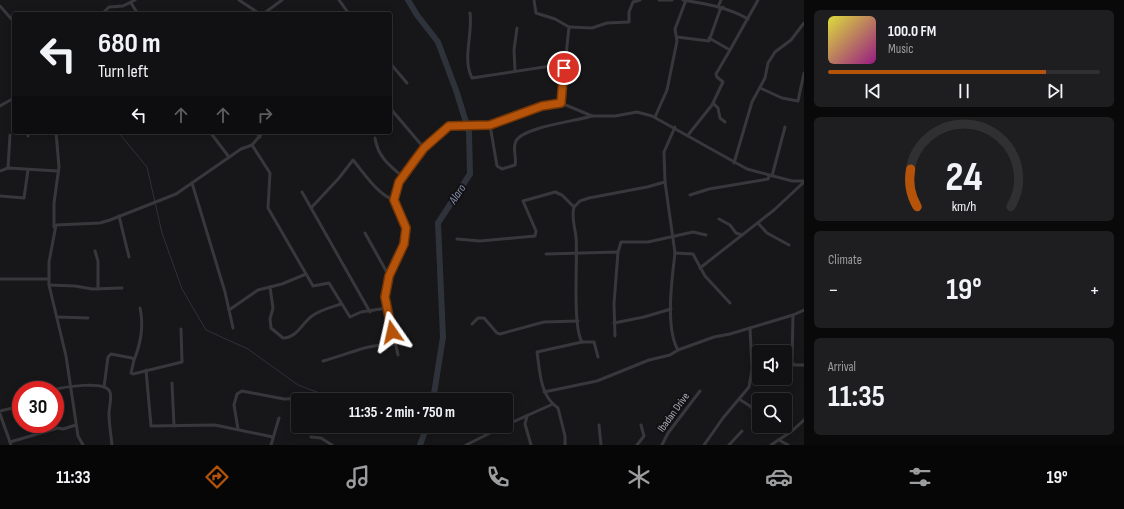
<!DOCTYPE html>
<html lang="en">
<head>
<meta charset="utf-8">
<style>
  :root { --surface:#111012; --page:#1e1e20; --text:#f1f3f6; --muted:#9c9d9f; --line:#303032; --accent:#b45309 }
  body { margin:0; font-family:"Sofia Sans Condensed",sans-serif; background:var(--page); color:var(--text); height:100vh; display:flex; flex-direction:column; font-size:15px; white-space:nowrap }
  * { box-sizing:border-box; margin:0 }
  p { font-size:13px; color:var(--muted) }
  .icon { flex:none; width:22px; height:22px; fill:none; stroke:currentColor; stroke-width:2; stroke-linecap:round; stroke-linejoin:round }
  .map { position:relative; flex:1; overflow:hidden }
  .details { display:flex; flex-direction:column; gap:10px; padding:10px; background:#09090a; width:320px }
  .details>* { flex:none }
  .top-card { position:absolute; left:12px; top:12px; width:380px; height:122px; border-radius:4px; box-shadow:0 2px 10px #0003,0 0 0 1px var(--line); background:#111012; color:var(--text); overflow:hidden }
  .fabs { position:absolute; left:752px; top:345px; display:grid; gap:8px }
  .fabs a { display:grid; place-items:center; width:40px; height:40px; border-radius:4px; background:var(--surface); box-shadow:0 2px 10px #0003,0 0 0 1px var(--line); font-size:20px }
  .speed { position:absolute; left:12px; top:381px; display:flex; gap:8px; font-size:20px; font-weight:700; text-align:center }
  .speed>* { display:grid; place-content:center; width:52px; height:52px; border-radius:50%; background:var(--surface); box-shadow:0 2px 10px #0003,0 0 0 1px var(--line); line-height:1 }
  .speed .limit { border:6px solid #d22; background:#fff; color:#111 }
  .pin { position:absolute; display:grid; place-items:center; width:34px; height:34px; color:#fff; margin:-17px; border:2px solid #fff; border-radius:50%; box-shadow:0 1px 4px #0007 }
  .me { position:absolute; width:44px; margin:-22px; rotate:349deg; stroke-linejoin:round; filter:drop-shadow(0 0 3px #0008) }
  .turn { display:flex; align-items:center; gap:14px; height:84px; padding:0 20px; font-size:18px }
  .turn .icon { width:52px; height:52px; stroke-width:2.5 }
  .turn b { display:block; font-size:28px; line-height:34px }
  .lanes { display:flex; align-items:center; height:38px; padding:0 20px; background:#0003; justify-content:center; gap:20px; direction:ltr }
  .lanes .off { opacity:.35 }
  .big { font-size:30px; font-weight:700; line-height:1.1 }
  .details .tile { flex:1; display:flex; flex-direction:column; justify-content:center; gap:6px; min-width:0; padding:0 14px; border-radius:6px; background:var(--page) }
  .details .dial { align-items:center; gap:0 }
  .dial svg { height:104px; overflow:visible; fill:none; stroke:var(--line); stroke-width:7; stroke-linecap:round; text-anchor:middle }
  .dial text { fill:var(--text); stroke:none }
  .song { display:flex; align-items:center; gap:12px }
  .cover { width:48px; height:48px; border-radius:6px; background:linear-gradient(135deg,hsl(60 70% 55%),hsl(310 70% 35%)) }
  .played { height:4px; border-radius:2px; background:linear-gradient(90deg,var(--accent) 80%,var(--line) 80%) }
  .keys { display:flex; justify-content:space-around; direction:ltr }
  .heat { display:flex; justify-content:space-between; align-items:center; font-size:22px; direction:ltr }
  .trip { position:absolute; left:291px; top:393px; width:222px; height:40px; border-radius:4px; background:var(--surface); box-shadow:0 2px 10px #0003,0 0 0 1px var(--line); font-weight:700; line-height:40px; text-align:center }
  .menu { display:flex; height:64px; justify-content:space-around; align-items:center; background:#070607; color:var(--muted) }
  .menu .icon { width:28px; height:28px }
  .menu .on { color:var(--accent) }
  .menu b { font-size:18px; color:var(--text) }
  main { display:flex; flex:1; min-height:0 }
  .map>svg:first-child { display:block }
  .lines { fill:none; stroke-linecap:round; stroke-linejoin:round }
  .stream { stroke:#2e323a; stroke-width:1 }
  .river { stroke:#2e323a; stroke-width:6 }
  .street { stroke:#38383c; stroke-width:3 }
  .route-casing { stroke:#753606; stroke-width:10 }
  .route { stroke:#b45309; stroke-width:7 }
  .labels { text-anchor:middle; stroke-width:4; stroke-linejoin:round; paint-order:stroke }
  .street-label { font-size:11px; fill:#aaabb6; stroke:#121113 }
  .water-label { font-size:12px; font-style:italic; fill:#8590ad; stroke:#121113 }
</style>
</head>
<body>
<main>
<div class="map">
<svg width="804" height="445" viewBox="0 0 804 445">
  <rect width="100%" height="100%" fill="#171618"/>
  <g class="lines">
    <g class="stream">
      <polyline points="118,132 147,167 162,233 182,289 206,330 248,349 298,385 338,400"/>
      <polyline points="419,426 425,431"/>
    </g>
    <g class="river">
      <polyline points="408,0 417,15 438,42 457,93 469,132 470,174 438,223 443,337 433,400"/>
      <polyline points="420,445 427,426"/>
    </g>
    <g class="street">
      <polyline points="239,0 260,14"/>
      <polyline points="339,0 349,14"/>
      <polyline points="534,0 536,13 555,19 569,27 561,103"/>
      <polyline points="659,0 672,0"/>
      <path d="M 683,0 C 706,4 728,7 748,19"/>
      <polyline points="131,3 138,14"/>
      <polyline points="0,6 14,22"/>
      <polyline points="718,7 721,0"/>
      <path d="M 470,13 C 473,34 462,59 472,78 L 557,65 L 564,68"/>
      <polyline points="102,14 109,7 123,6 135,0"/>
      <polyline points="263,14 282,0"/>
      <polyline points="569,27 592,28 607,23 629,22 629,12 633,2 640,0"/>
      <polyline points="677,37 709,41 720,10 723,7"/>
      <polyline points="730,50 758,0"/>
      <polyline points="390,63 407,83"/>
      <polyline points="515,71 514,50 517,28"/>
      <polyline points="760,88 782,98 798,101 804,73"/>
      <polyline points="713,103 718,108 720,118 725,122"/>
      <polyline points="0,106 14,98"/>
      <polyline points="390,108 424,148 450,126 490,125 542,106 561,103 592,116 615,116 637,112 652,116 747,169 792,181 804,181"/>
      <polyline points="655,117 667,90 677,41 675,29 686,0"/>
      <path d="M 490,125 L 497,166 L 502,169 L 515,165 C 517,158 512,148 516,141 C 523,127 577,121 592,116"/>
      <polyline points="210,132 229,157"/>
      <polyline points="256,132 260,137"/>
      <polyline points="688,135 712,105 723,82 717,77 716,74 730,50 709,38"/>
      <polyline points="28,136 29,132"/>
      <path d="M 375,138 C 378,157 389,165 403,177"/>
      <polyline points="252,145 270,173 268,208 313,286 329,283 350,317 361,312 387,308"/>
      <polyline points="734,163 752,102 765,78 768,63 775,52 791,40 804,23"/>
      <polyline points="8,168 10,135"/>
      <polyline points="0,171 8,168 58,171"/>
      <polyline points="772,176 785,127"/>
      <polyline points="665,182 675,253 693,254 705,276 730,303"/>
      <polyline points="192,183 225,292 233,328"/>
      <polyline points="302,192 370,312"/>
      <polyline points="690,195 709,189 768,179 769,176"/>
      <polyline points="0,196 24,198 28,170"/>
      <polyline points="394,200 399,182 424,148"/>
      <path d="M 311,208 L 339,178 L 353,160 C 364,173 377,194 394,200 L 406,228 L 405,244 L 389,276 L 385,297 L 398,355"/>
      <polyline points="119,216 129,257"/>
      <polyline points="719,219 730,225 736,233 742,235"/>
      <polyline points="758,223 767,233 789,245"/>
      <polyline points="54,227 54,203 59,167 56,132"/>
      <polyline points="365,233 389,276"/>
      <polyline points="457,239 480,241 535,236 536,231 523,201 555,192 562,195 574,207"/>
      <polyline points="95,251 98,261 98,289"/>
      <polyline points="618,252 621,242 648,242 693,232 706,235"/>
      <path d="M 675,253 C 672,278 665,328 678,350"/>
      <polyline points="546,254 618,252 614,304 615,336"/>
      <polyline points="700,268 774,210 804,182"/>
      <polyline points="0,279 49,279"/>
      <polyline points="49,285 75,286 92,289 122,288"/>
      <path d="M 270,287 L 273,308 L 270,319 L 271,328 L 283,338 C 297,338 302,323 312,316 C 320,310 332,307 341,304"/>
      <polyline points="229,310 258,290 282,284 306,274"/>
      <polyline points="804,310 793,315 792,362 794,365 804,365"/>
      <polyline points="57,317 88,318"/>
      <polyline points="614,323 644,317 671,309"/>
      <polyline points="472,324 478,318 484,318 497,333 500,334 544,322 578,321"/>
      <path d="M 582,342 C 572,326 578,259 576,237 C 575,227 571,217 574,207 L 580,201 L 589,198 L 647,187 L 665,182 L 664,152 L 675,127"/>
      <path d="M 134,360 C 141,343 144,326 140,308"/>
      <path d="M 323,361 C 350,354 366,344 394,344"/>
      <polyline points="146,370 151,426 215,425 273,437"/>
      <polyline points="172,383 174,426"/>
      <polyline points="104,387 108,357 111,354 132,358 134,360 131,373 133,374 182,362 181,329"/>
      <path d="M 53,390 C 63,387 106,380 110,392 C 112,397 109,408 109,414 C 109,424 111,435 112,445"/>
      <polyline points="544,392 597,381 649,360 670,355 678,350 714,337 730,334 793,315"/>
      <polyline points="739,399 750,406 757,414"/>
      <polyline points="0,411 21,406"/>
      <polyline points="0,414 10,442"/>
      <polyline points="527,416 525,424 531,445"/>
      <polyline points="506,425 553,404"/>
      <polyline points="599,425 601,445"/>
      <polyline points="238,429 234,405 237,394 242,391 284,399 317,398"/>
      <polyline points="311,437 321,438 332,445"/>
      <polyline points="779,440 788,445"/>
      <polyline points="11,445 10,442 58,428 63,429 76,425"/>
      <polyline points="83,445 78,436 66,356 49,285 49,262 56,225 100,223 110,220 176,194 241,149 252,145 263,132"/>
      <polyline points="271,445 279,418"/>
      <polyline points="466,445 504,426"/>
      <path d="M 565,445 L 565,436 L 558,408 C 540,396 540,372 537,352 L 582,342 L 594,342 L 598,357"/>
      <polyline points="637,445 644,436 641,425"/>
      <polyline points="662,445 668,433 700,391"/>
      <polyline points="704,445 723,418 749,387 752,369 750,328"/>
      <polyline points="729,445 742,431"/>
      <polyline points="771,445 792,431 804,420"/>
    </g>
  </g>
  <g class="lines">
    <defs>
      <polyline id="route" points="392,332 385,297 389,276 404,244 406,228 394,200 399,182 415,160 424,148 449,126 490,125 542,106 561,103 564,68"/>
    </defs>
    <use href="#route" class="route-casing"/>
    <use href="#route" class="route"/>
  </g>
  <g class="labels">
    <g class="street-label">
      <text transform="translate(673 412) rotate(-54)" y="4">Ibadan Drive</text>
    </g>
    <g class="water-label">
      <text transform="translate(457 194) rotate(-56)" y="4">Alaro</text>
    </g>
  </g>
</svg>
<div class="fabs">
<a><svg class="icon" aria-label="sound" viewBox="0 0 24 24"><path d="M4 9h4l5-4v14l-5-4H4zM17 9q2 3 0 6"/></svg></a>
<a><svg class="icon" aria-label="search" viewBox="0 0 24 24"><circle cx="10" cy="10" r="6"/><path d="M15 15l6 6"/></svg></a>
</div>
<div class="speed"><div class="limit">30</div></div>
<div class="pin" style="left:564px;top:68px;background:#d93025"><svg class="icon" aria-label="arrive" viewBox="0 0 24 24"><path d="M6 21V4h12l-3 4 3 4H6"/></svg></div>
<svg class="me" style="left:392px;top:332px" viewBox="-20 -20 40 40"><path d="M0-17L14 15 0 8-14 15z" fill="#b45309" stroke="#fff" stroke-width="4"/></svg>
<div class="trip">11:35 · 2 min · 750 m</div>
<div class="top-card">
<div class="turn"><svg class="icon" aria-label="left" viewBox="0 0 24 24"><path d="M17 20v-9H6M10 6l-5 5 5 5"/></svg><div><b>680 m</b>Turn left</div></div>
<div class="lanes"><svg class="icon" aria-label="left" viewBox="0 0 24 24"><path d="M17 20v-9H6M10 6l-5 5 5 5"/></svg><svg class="icon off" aria-label="ahead" viewBox="0 0 24 24"><path d="M12 20V5M6 11l6-6 6 6"/></svg><svg class="icon off" aria-label="ahead" viewBox="0 0 24 24"><path d="M12 20V5M6 11l6-6 6 6"/></svg><svg class="icon off" aria-label="right" viewBox="0 0 24 24"><path d="M7 20v-9h11M14 6l5 5-5 5"/></svg></div>
</div>
</div>
<section class="details">
<div class="tile">
<div class="song"><i class="cover"></i><div><b>100.0 FM</b><p>Music</p></div></div>
<div class="played"></div>
<div class="keys"><svg class="icon" aria-label="previous" viewBox="0 0 24 24"><path d="M18 5L8 12l10 7zM5 5v14"/></svg><svg class="icon" aria-label="pause" viewBox="0 0 24 24"><path d="M8 5v14M16 5v14"/></svg><svg class="icon" aria-label="next" viewBox="0 0 24 24"><path d="M6 5l10 7-10 7zM19 5v14"/></svg></div>
</div>
<div class="tile dial"><svg viewBox="0 0 100 80">
<path d="M14 69A42 42 0 1 1 86 69"/>
<path d="M14 69A42 42 0 0 1 9 40" stroke="#b45309"/>
<text x="50" y="56" font-size="32" font-weight="700">24</text>
<text x="50" y="72" font-size="11">km/h</text>
</svg></div>
<div class="tile"><p>Climate</p>
<div class="heat"><a>−</a><b class="big">19°</b><a>+</a></div>
</div>
<div class="tile"><p>Arrival</p><b class="big">11:35</b></div>
</section>
</main>
<nav class="menu">
<b>11:33</b>
<svg class="icon on" aria-label="directions" viewBox="0 0 24 24"><path d="M12 3l9 9-9 9-9-9zM9 14v-3h6M13 9l2 2-2 2"/></svg>
<svg class="icon" aria-label="music" viewBox="0 0 24 24"><path d="M9 18V5l10-2v13"/><circle cx="6" cy="18" r="3"/><circle cx="16" cy="16" r="3"/></svg>
<svg class="icon" aria-label="phone" viewBox="0 0 24 24"><path d="M5 4h4l2 5-3 2q2 4 5 5l2-3 5 2v4C11 20 4 13 5 4z"/></svg>
<svg class="icon" aria-label="climate" viewBox="0 0 24 24"><path d="M12 3v18M4 7l16 10M4 17L20 7"/></svg>
<svg class="icon" aria-label="car" viewBox="0 0 24 24"><path d="M5 17H2v-5l4-1 3-4h7l3 4 3 1v5h-3M9 17h6M6 11h13"/><circle cx="7" cy="17" r="2"/><circle cx="17" cy="17" r="2"/></svg>
<svg class="icon" aria-label="filters" viewBox="0 0 24 24"><path d="M4 7h16M4 17h16"/><circle cx="9" cy="7" r="2"/><circle cx="15" cy="17" r="2"/></svg>
<b>19°</b>
</nav>
</body>
</html>
